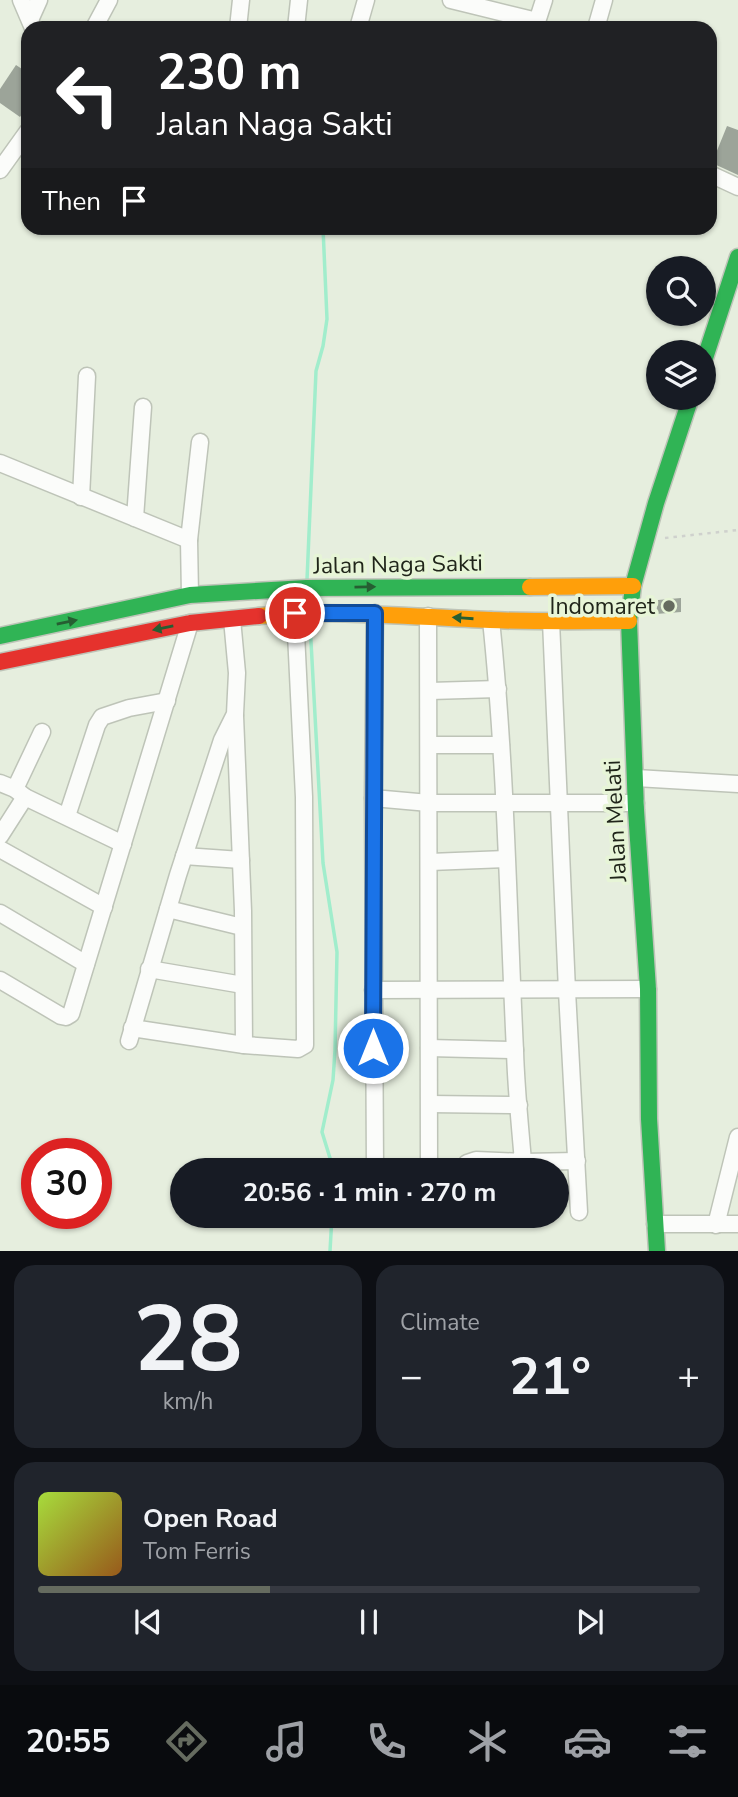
<!DOCTYPE html>
<html lang="en">
<head>
<meta charset="utf-8">
<style>
  :root { --surface:#171b24; --page:#20242c; --text:#f1f3f6; --muted:#9ea1a6; --line:#363941; --accent:#656b5f }
  body { margin:0; font-family:"Nunito Sans",sans-serif; background:var(--page); color:var(--text); height:100vh; display:flex; flex-direction:column; font-size:26px; white-space:nowrap }
  * { box-sizing:border-box; margin:0 }
  p { font-size:23px; color:var(--muted) }
  .icon { flex:none; width:38px; height:38px; fill:none; stroke:currentColor; stroke-width:2; stroke-linecap:round; stroke-linejoin:round }
  .map { position:relative; height:1251px; overflow:hidden }
  .side { display:flex; flex-direction:column; gap:14px; padding:14px; background:#0d0f14; flex:1 }
  .side>* { flex:none }
  .top-card { position:absolute; left:21px; top:21px; width:696px; height:214px; border-radius:21px; box-shadow:0 2px 5px #0004; background:#202124; color:#fff; overflow:hidden }
  .fabs { position:absolute; left:646px; top:256px; display:grid; gap:14px }
  .fabs a { display:grid; place-items:center; width:70px; height:70px; border-radius:50%; background:var(--surface); box-shadow:0 2px 5px #0004; font-size:35px }
  .speed { position:absolute; left:21px; top:1138px; display:flex; gap:14px; font-size:35px; font-weight:700; text-align:center }
  .speed>* { display:grid; place-content:center; width:91px; height:91px; border-radius:50%; background:var(--surface); box-shadow:0 2px 5px #0004; line-height:1 }
  .speed .limit { border:10px solid #d22; background:#fff; color:#111 }
  .pin { position:absolute; display:grid; place-items:center; width:60px; height:60px; color:#fff; margin:-30px; border:4px solid #fff; border-radius:50%; box-shadow:0 2px 7px #0007 }
  .me { position:absolute; width:77px; margin:-38px; rotate:0deg; stroke-linejoin:round; filter:drop-shadow(0 0 5px #0008) }
  .turn { display:flex; align-items:center; gap:24px; height:147px; padding:0 21px; font-size:32px }
  .turn .icon { width:91px; height:91px; stroke-width:2.5 }
  .turn b { display:block; font-size:49px; line-height:60px }
  .then { display:flex; align-items:center; height:66px; padding:0 21px; background:#0003; gap:14px; font-size:26px }
  .big { font-size:52px; font-weight:700; line-height:1.1 }
  .side .tile { flex:1; display:flex; flex-direction:column; justify-content:center; gap:10px; min-width:0; padding:0 24px; border-radius:21px; background:var(--page) }
  .side .dial { align-items:center; gap:0 }
  .dial b { font-size:91px; line-height:1 }
  .song { display:flex; align-items:center; gap:21px }
  .cover { width:84px; height:84px; border-radius:10px; background:linear-gradient(135deg,hsl(80 70% 55%),hsl(30 70% 35%)) }
  .played { height:7px; border-radius:4px; background:linear-gradient(90deg,var(--accent) 35%,var(--line) 35%) }
  .keys { display:flex; justify-content:space-around; direction:ltr }
  .heat { display:flex; justify-content:space-between; align-items:center; font-size:38px; direction:ltr }
  .side .tiles { flex:1; display:grid; gap:14px; grid-template-columns:1fr 1fr }
  .tile:last-child { grid-column:span 2 }
  .trip { position:absolute; left:170px; top:1158px; width:399px; height:70px; border-radius:35px; background:var(--surface); box-shadow:0 2px 5px #0004; font-weight:700; line-height:70px; text-align:center }
  .menu { display:flex; height:112px; justify-content:space-around; align-items:center; background:#090b0e; color:var(--muted) }
  .menu .icon { width:49px; height:49px }
  .menu .active { color:var(--accent) }
  .menu b { font-size:32px; color:var(--text) }
  .map>svg:first-child { display:block }
  .lines { fill:none; stroke-linecap:round; stroke-linejoin:round }
  .stream { stroke:#a1edcc; stroke-width:3.5 }
  .building { fill:#9ca499 }
  .street-casing { stroke:#bec4b8; stroke-width:19 }
  .fast-casing { stroke:#bec4b8; stroke-width:19 }
  .slow-casing { stroke:#bec4b8; stroke-width:19 }
  .jam-casing { stroke:#bec4b8; stroke-width:19 }
  .path { stroke:#cfd1cd; stroke-width:2.5; stroke-dasharray:3.5 5; stroke-linecap:butt }
  .street { stroke:#fbfcfa; stroke-width:16 }
  .fast { stroke:#30b455; stroke-width:16 }
  .slow { stroke:#ff9f0a; stroke-width:16 }
  .jam { stroke:#e5322d; stroke-width:16 }
  .oneway { fill:#265e32 }
  .route-casing { stroke:#114b97; stroke-width:18 }
  .route { stroke:#1a73e8; stroke-width:12 }
  .poi-dot { fill:#656b5f; stroke:#e7f5d7; stroke-width:2.5 }
  .labels { text-anchor:middle; stroke-width:7; stroke-linejoin:round; paint-order:stroke }
  .street-label { font-size:23px; fill:#20251a; stroke:#e7f5d7 }
  .poi-label { font-size:23px; fill:#20251a; stroke:#e7f5d7; text-anchor:end }
</style>
</head>
<body>
<div class="map">
<svg width="738" height="1251" viewBox="0 0 738 1251">
  <rect width="100%" height="100%" fill="#e6eede"/>
  <g class="lines">
    <g class="stream">
      <polyline points="307,580 316,371 323,346 327,319 323,228"/>
      <polyline points="310,623 323,863 337,952 335,1050 333,1080 322,1132 334,1171"/>
      <polyline points="330,1251 332,1216"/>
    </g>
  </g>
  <g class="building">
    <polygon points="16,65 28,73 28,105 20,117 0,103 0,89"/>
    <polygon points="727,126 738,130 738,175 712,163"/>
    <polygon points="681,598 681,612 656,614 658,600"/>
  </g>
  <g class="lines">
    <defs>
      <g id="street">
        <polyline points="21,0 33,28"/>
        <polyline points="451,0 537,21"/>
        <polyline points="30,20 39,0"/>
        <polyline points="94,28 109,0"/>
        <polyline points="238,28 241,0"/>
        <polyline points="296,28 299,0"/>
        <polyline points="358,28 366,0"/>
        <polyline points="535,28 544,0"/>
        <polyline points="596,28 604,0"/>
        <polyline points="0,170 28,131"/>
        <polyline points="710,174 738,187"/>
        <polyline points="0,463 189,540"/>
        <polyline points="81,497 87,376"/>
        <polyline points="135,518 143,407"/>
        <polyline points="190,595 189,540 200,442"/>
        <polyline points="375,613 373,798 429,803 636,803"/>
        <polyline points="428,616 429,1168"/>
        <polyline points="551,621 567,991 579,1212"/>
        <polyline points="430,691 498,689"/>
        <polyline points="235,716 243,911 244,1045"/>
        <polyline points="430,745 501,745"/>
        <polyline points="636,778 738,784"/>
        <polyline points="0,783 15,789 25,797 123,844"/>
        <polyline points="15,789 42,732"/>
        <polyline points="373,798 375,1171"/>
        <polyline points="67,816 97,725 102,717 129,708 167,701"/>
        <polyline points="0,836 25,797"/>
        <polyline points="0,849 104,907"/>
        <polyline points="184,856 241,860"/>
        <polyline points="430,862 506,859"/>
        <polyline points="168,909 242,927"/>
        <polyline points="0,913 86,964"/>
        <polyline points="149,969 243,985"/>
        <polyline points="0,980 61,1016 66,1017 71,1014 190,623"/>
        <polyline points="373,990 648,989"/>
        <polyline points="132,1028 244,1045 298,1049 305,1045 304,797 295,613"/>
        <polyline points="129,1041 178,875 222,740 235,714 237,673 232,619"/>
        <polyline points="429,1048 515,1050"/>
        <polyline points="430,1104 519,1105"/>
        <path d="M 464,1171 L 467,1163 L 476,1160 L 523,1162 C 520,1125 516,1088 515,1051 C 508,907 506,763 491,620"/>
        <polyline points="523,1171 523,1162 577,1161"/>
        <polyline points="655,1224 738,1224"/>
        <polyline points="716,1225 738,1137"/>
      </g>
      <g id="fast">
        <polyline points="704,361 738,257"/>
        <polyline points="0,636 190,595 306,588 530,587"/>
        <polyline points="657,1251 649,1119 648,989 636,810 629,621 633,586 656,503 691,397"/>
      </g>
      <g id="slow">
        <polyline points="530,587 633,586"/>
        <path d="M 259,616 C 336,609 412,617 490,620 C 536,622 583,621 629,621"/>
      </g>
      <polyline id="jam" points="0,662 190,623 259,616"/>
    </defs>
    <use href="#street" class="street-casing"/>
    <use href="#fast" class="fast-casing"/>
    <use href="#slow" class="slow-casing"/>
    <use href="#jam" class="jam-casing"/>
    <polyline class="path" points="665,538 738,530"/>
    <use href="#street" class="street"/>
    <use href="#fast" class="fast"/>
    <use href="#slow" class="slow"/>
    <use href="#jam" class="jam"/>
  </g>
  <defs><path id="oneway-solid" d="M-6-.8H1V-3.2L6.5 0L1 3.2V.8H-6Z" transform="scale(1.75)"/></defs>
  <g class="oneway">
    <use href="#oneway-solid" transform="translate(365 587) rotate(-1)"/>
    <use href="#oneway-solid" transform="translate(463 618) rotate(-176)"/>
    <use href="#oneway-solid" transform="translate(67 622) rotate(-12)"/>
    <use href="#oneway-solid" transform="translate(163 628) rotate(169)"/>
  </g>
  <g class="lines">
    <defs>
      <polyline id="route" points="295,613 375,613 373,1048"/>
    </defs>
    <use href="#route" class="route-casing"/>
    <use href="#route" class="route"/>
  </g>
  <circle class="poi-dot" cx="669" cy="606" r="7"/>
  <g class="labels">
    <g class="street-label">
      <text transform="translate(398 564) rotate(-1)" y="8">Jalan Naga Sakti</text>
      <text transform="translate(615 821) rotate(-93)" y="8">Jalan Melati</text>
    </g>
    <g class="poi-label">
      <text x="655" y="614">Indomaret</text>
    </g>
  </g>
</svg>
<div class="fabs">
<a><svg class="icon" aria-label="search" viewBox="0 0 24 24"><circle cx="10" cy="10" r="6"/><path d="M15 15l6 6"/></svg></a>
<a><svg class="icon" aria-label="layers" viewBox="0 0 24 24"><path d="M12 4l9 5-9 5-9-5zM3 14l9 5 9-5"/></svg></a>
</div>
<div class="speed"><div class="limit">30</div></div>
<div class="pin" style="left:295px;top:613px;background:#d93025"><svg class="icon" aria-label="arrive" viewBox="0 0 24 24"><path d="M6 21V4h12l-3 4 3 4H6"/></svg></div>
<svg class="me" style="left:373px;top:1048px" viewBox="-20 -20 40 40"><circle r="17" fill="#1a73e8" stroke="#fff" stroke-width="3"/><path d="M0-11L8 9 0 5-8 9z" fill="#fff"/></svg>
<div class="trip">20:56 · 1 min · 270 m</div>
<div class="top-card">
<div class="turn"><svg class="icon" aria-label="left" viewBox="0 0 24 24"><path d="M17 20v-9H6M10 6l-5 5 5 5"/></svg><div><b>230 m</b>Jalan Naga Sakti</div></div>
<div class="then">Then<svg class="icon" aria-label="arrive" viewBox="0 0 24 24"><path d="M6 21V4h12l-3 4 3 4H6"/></svg></div>
</div>
</div>
<section class="side">
<div class="tiles">
<div class="tile dial"><b>28</b><p>km/h</p></div>
<div class="tile"><p>Climate</p>
<div class="heat"><a>−</a><b class="big">21°</b><a>+</a></div>
</div>
<div class="tile">
<div class="song"><i class="cover"></i><div><b>Open Road</b><p>Tom Ferris</p></div></div>
<div class="played"></div>
<div class="keys"><svg class="icon" aria-label="previous" viewBox="0 0 24 24"><path d="M18 5L8 12l10 7zM5 5v14"/></svg><svg class="icon" aria-label="pause" viewBox="0 0 24 24"><path d="M8 5v14M16 5v14"/></svg><svg class="icon" aria-label="next" viewBox="0 0 24 24"><path d="M6 5l10 7-10 7zM19 5v14"/></svg></div>
</div>
</div>
</section>
<nav class="menu">
<b>20:55</b>
<svg class="icon active" aria-label="directions" viewBox="0 0 24 24"><path d="M12 3l9 9-9 9-9-9zM9 14v-3h6M13 9l2 2-2 2"/></svg>
<svg class="icon" aria-label="music" viewBox="0 0 24 24"><path d="M9 18V5l10-2v13"/><circle cx="6" cy="18" r="3"/><circle cx="16" cy="16" r="3"/></svg>
<svg class="icon" aria-label="phone" viewBox="0 0 24 24"><path d="M5 4h4l2 5-3 2q2 4 5 5l2-3 5 2v4C11 20 4 13 5 4z"/></svg>
<svg class="icon" aria-label="climate" viewBox="0 0 24 24"><path d="M12 3v18M4 7l16 10M4 17L20 7"/></svg>
<svg class="icon" aria-label="car" viewBox="0 0 24 24"><path d="M5 17H2v-5l4-1 3-4h7l3 4 3 1v5h-3M9 17h6M6 11h13"/><circle cx="7" cy="17" r="2"/><circle cx="17" cy="17" r="2"/></svg>
<svg class="icon" aria-label="filters" viewBox="0 0 24 24"><path d="M4 7h16M4 17h16"/><circle cx="9" cy="7" r="2"/><circle cx="15" cy="17" r="2"/></svg>
</nav>
</body>
</html>
